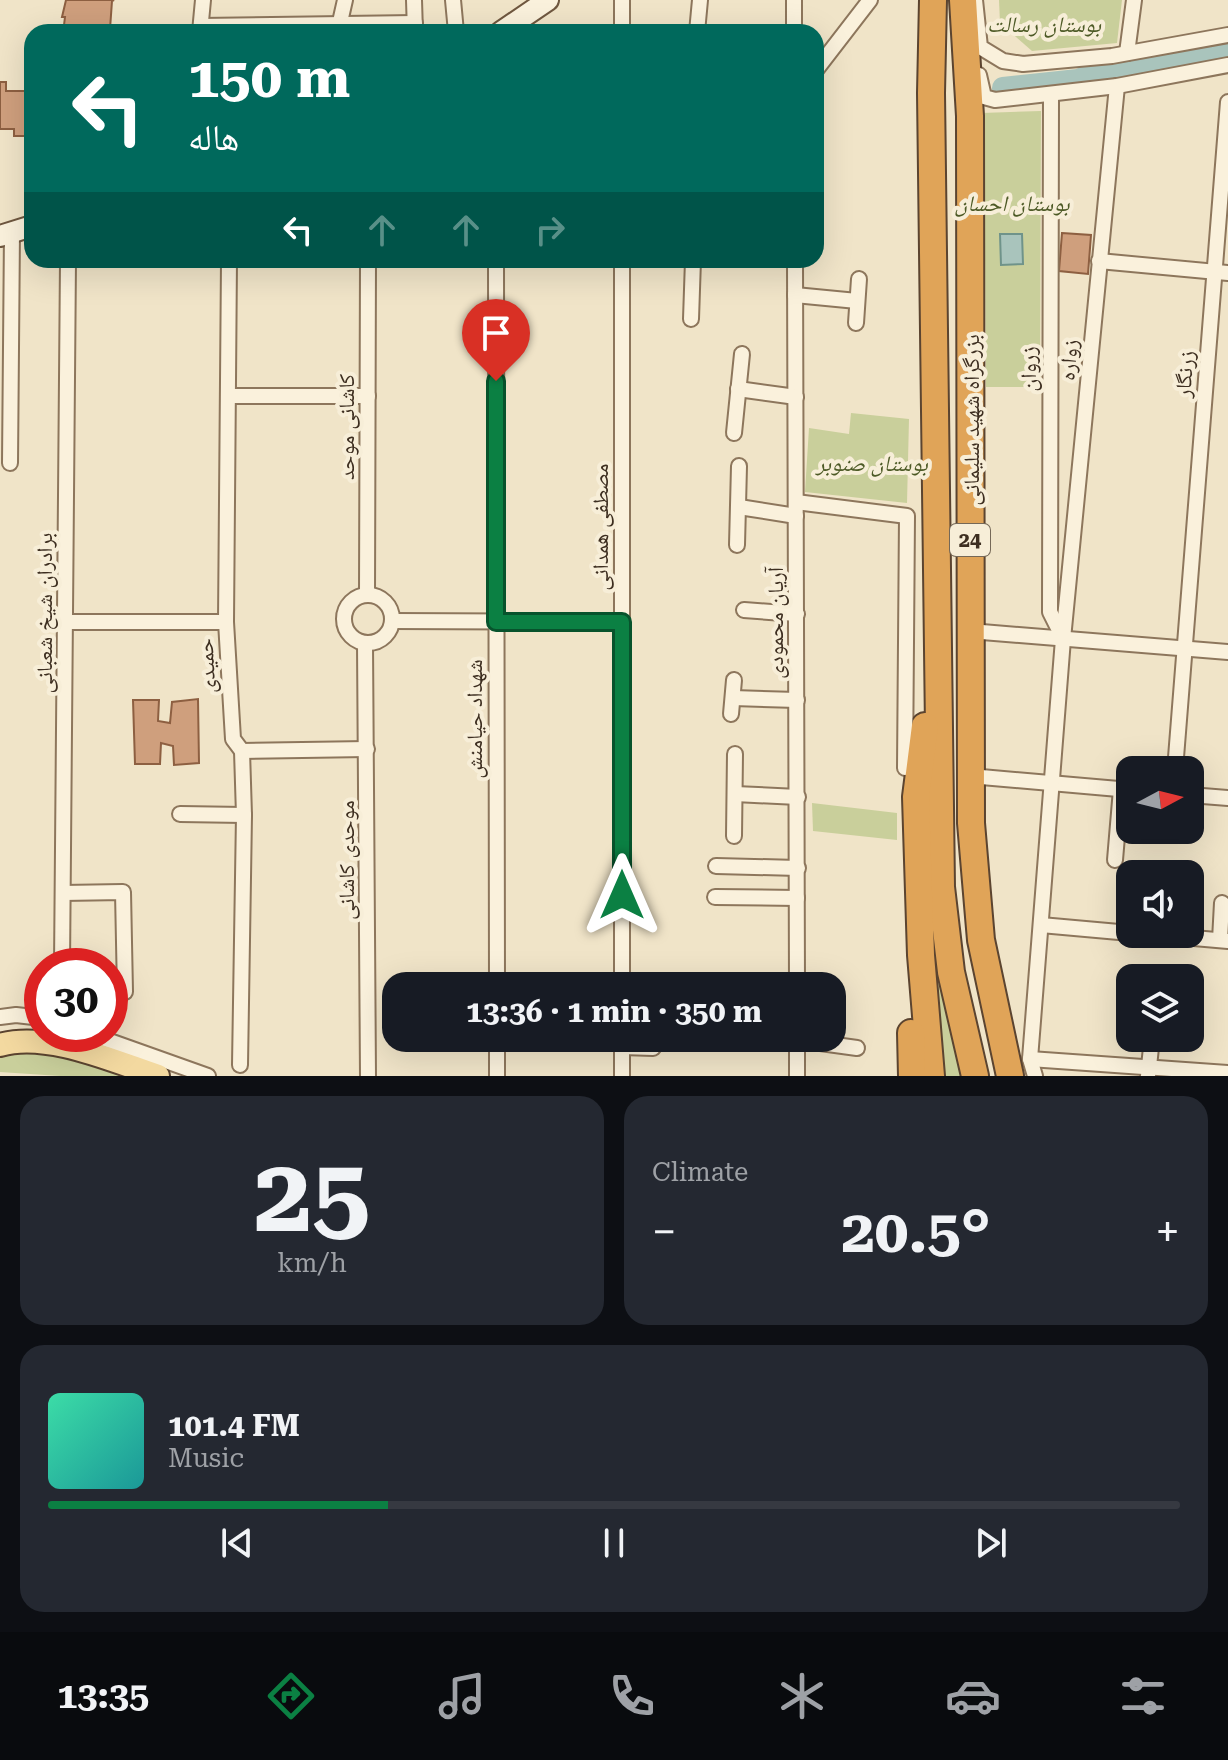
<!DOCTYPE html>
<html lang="en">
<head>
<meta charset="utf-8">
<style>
  :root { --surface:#171b24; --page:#242831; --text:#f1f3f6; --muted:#9ea1a6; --line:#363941; --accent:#0b8043 }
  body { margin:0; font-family:"Roboto Serif","Noto Naskh Arabic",serif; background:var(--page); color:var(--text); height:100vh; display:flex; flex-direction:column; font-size:30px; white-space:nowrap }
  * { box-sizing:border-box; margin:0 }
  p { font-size:26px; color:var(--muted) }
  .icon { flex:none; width:44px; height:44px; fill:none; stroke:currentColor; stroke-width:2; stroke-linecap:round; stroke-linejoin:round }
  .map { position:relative; height:1076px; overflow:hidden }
  .side { display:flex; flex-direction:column; gap:20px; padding:20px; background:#0d0f14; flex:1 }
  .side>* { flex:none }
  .banner { position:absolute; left:24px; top:24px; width:800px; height:244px; border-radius:24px; box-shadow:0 8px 32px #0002; background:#00695c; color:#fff; overflow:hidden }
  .needle { width:52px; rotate:83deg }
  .tools { position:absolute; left:1116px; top:756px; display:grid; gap:16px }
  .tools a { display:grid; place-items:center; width:88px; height:88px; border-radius:16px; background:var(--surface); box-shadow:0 8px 32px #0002; font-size:40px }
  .speed { position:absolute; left:24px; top:948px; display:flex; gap:16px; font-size:40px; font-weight:700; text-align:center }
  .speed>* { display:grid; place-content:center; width:104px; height:104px; border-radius:50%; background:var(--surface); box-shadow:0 8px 32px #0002; line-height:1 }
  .speed .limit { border:12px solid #d22; background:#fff; color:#111 }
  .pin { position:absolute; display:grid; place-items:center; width:68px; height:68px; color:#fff; margin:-82px -34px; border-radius:50% 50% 50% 0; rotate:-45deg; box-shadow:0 0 8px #0007 }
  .pin .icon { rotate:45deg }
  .me { position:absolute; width:88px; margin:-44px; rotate:0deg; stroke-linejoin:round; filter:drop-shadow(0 0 6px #0008) }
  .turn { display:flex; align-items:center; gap:28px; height:168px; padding:0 32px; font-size:36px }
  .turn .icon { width:104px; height:104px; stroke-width:2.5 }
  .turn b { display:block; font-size:56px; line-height:68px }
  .lanes { display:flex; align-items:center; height:76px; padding:0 32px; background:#0003; justify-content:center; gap:40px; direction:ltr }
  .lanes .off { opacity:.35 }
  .big { font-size:60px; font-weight:700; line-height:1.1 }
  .side .card { flex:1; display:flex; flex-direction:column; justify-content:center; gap:12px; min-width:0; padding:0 28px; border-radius:24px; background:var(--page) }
  .side .dial { align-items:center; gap:0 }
  .dial b { font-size:104px; line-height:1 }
  .song { display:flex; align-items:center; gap:24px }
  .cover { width:96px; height:96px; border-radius:12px; background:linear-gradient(135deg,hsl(160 70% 55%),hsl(180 70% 35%)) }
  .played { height:8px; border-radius:4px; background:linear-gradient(90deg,var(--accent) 30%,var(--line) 30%) }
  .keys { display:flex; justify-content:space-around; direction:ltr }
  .heat { display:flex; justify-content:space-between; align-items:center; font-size:44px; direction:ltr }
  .side .tiles { flex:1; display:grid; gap:20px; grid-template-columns:1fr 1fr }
  .card:last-child { grid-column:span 2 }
  .trip { position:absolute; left:382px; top:972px; width:464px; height:80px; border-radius:24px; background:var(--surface); box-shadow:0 8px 32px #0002; font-weight:700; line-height:80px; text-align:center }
  .tab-bar { display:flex; height:128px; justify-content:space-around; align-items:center; background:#090b0e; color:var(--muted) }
  .tab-bar .icon { width:56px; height:56px }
  .tab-bar .current { color:var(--accent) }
  .tab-bar b { font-size:36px; color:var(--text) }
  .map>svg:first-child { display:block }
  .green { fill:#c9cf9b }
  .water { fill:#a9c4bc; stroke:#6f938a; stroke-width:2 }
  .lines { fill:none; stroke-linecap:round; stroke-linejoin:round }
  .river { stroke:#a9c4bc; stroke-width:22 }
  .building { fill:#cf9f7d; stroke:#8d5f41; stroke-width:2 }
  .street-casing { stroke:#8d765c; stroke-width:18 }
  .secondary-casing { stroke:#6f573f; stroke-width:24 }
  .primary-casing { stroke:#5b4430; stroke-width:26 }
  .highway-casing { stroke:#5b4430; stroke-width:30 }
  .street { stroke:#faf1dc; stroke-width:14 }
  .secondary { stroke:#faf1dc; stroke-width:20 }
  .primary { stroke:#f3d9a0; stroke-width:22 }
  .highway { stroke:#e0a458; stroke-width:26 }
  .route-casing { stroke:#07532c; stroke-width:20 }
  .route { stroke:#0b8043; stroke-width:14 }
  .labels { text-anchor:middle; stroke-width:8; stroke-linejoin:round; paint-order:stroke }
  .shield { fill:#f7eed8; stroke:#756857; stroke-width:2 }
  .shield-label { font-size:20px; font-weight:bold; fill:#3d2e20 }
  .park-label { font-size:22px; font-style:italic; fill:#4d5a26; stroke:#f7eed8 }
  .street-label { font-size:22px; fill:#3d2e20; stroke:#f7eed8 }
</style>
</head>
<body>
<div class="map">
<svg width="1228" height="1076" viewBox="0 0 1228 1076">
  <rect width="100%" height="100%" fill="#f0e4c8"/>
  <g class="green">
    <polygon points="999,0 1122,0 1117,43 1032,51 1000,23"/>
    <polygon points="1041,111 1040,387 986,387 984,129 981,113"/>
    <polygon points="851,413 909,419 907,503 805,492 809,428 849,434"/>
    <polygon points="812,803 897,813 897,840 813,831"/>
    <polygon points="925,891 969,1076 939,1076"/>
    <polygon points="54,1052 134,1076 60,1076 0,1072 0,1053"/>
  </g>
  <polygon class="water" points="1000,234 1022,234 1023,264 1001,265"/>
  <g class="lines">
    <polyline class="river" points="1003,88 1078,80 1106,69 1170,60 1228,46"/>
  </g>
  <g class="building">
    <polygon points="66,0 114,0 112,1 110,29 112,32 58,32 58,25 64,25 65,17 62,17"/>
    <polygon points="0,82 6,82 6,91 32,91 32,129 28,129 28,136 14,136 14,129 0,129"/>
    <polygon points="1062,233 1091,235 1088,274 1059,271"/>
    <polygon points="198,699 199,763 174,765 173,746 161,743 160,764 135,764 133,700 159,700 158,721 170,723 172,702"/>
  </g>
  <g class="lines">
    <defs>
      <g id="street">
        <polyline points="414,0 415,32"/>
        <polyline points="453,0 456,32"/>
        <polyline points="622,0 622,32"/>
        <polyline points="794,0 794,32"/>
        <polyline points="975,0 980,47 1003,61 1023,64 1112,56 1228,35"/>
        <polyline points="201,26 415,23"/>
        <polyline points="338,31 345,0"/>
        <polyline points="200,32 203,0"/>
        <polyline points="697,32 700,0"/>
        <polyline points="1127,53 1134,0"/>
        <polyline points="816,70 870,0"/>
        <polyline points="979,75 984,97 995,100 1117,86 1228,65"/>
        <polyline points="1051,96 1050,612 1063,638"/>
        <polyline points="229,260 226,622 233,739 242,751 244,815 240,1065"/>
        <polyline points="496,260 497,986"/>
        <polyline points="795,260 797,986"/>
        <polyline points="1099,261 1228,273"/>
        <polyline points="795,295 857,301"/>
        <polyline points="691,319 693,260"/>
        <polyline points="856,323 859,279"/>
        <polyline points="738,389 796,397"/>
        <polyline points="228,396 368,396"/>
        <polyline points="734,433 742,354"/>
        <polyline points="10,463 12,232"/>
        <polyline points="796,502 907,516 905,768"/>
        <polyline points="739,507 796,516"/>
        <polyline points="737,545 739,466"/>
        <circle cx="368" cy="619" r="24"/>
        <polyline points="367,595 368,260"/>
        <polyline points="744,610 797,614"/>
        <polyline points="392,621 622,622"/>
        <polyline points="66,622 226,622"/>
        <polyline points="970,631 1228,652"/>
        <polyline points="365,644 368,1076"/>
        <polyline points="733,698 797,700"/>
        <polyline points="731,714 734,680"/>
        <polyline points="242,751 367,749"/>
        <polyline points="1175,770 1228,102"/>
        <polyline points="970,776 1130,790"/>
        <polyline points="735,794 798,797"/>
        <polyline points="1190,795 1228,798"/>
        <polyline points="180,814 244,815"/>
        <polyline points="734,836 735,754"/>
        <polyline points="1115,860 1121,789"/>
        <polyline points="716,866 798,868"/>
        <polyline points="63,893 123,892 125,992"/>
        <polyline points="715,897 797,898"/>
        <polyline points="1041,925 1130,933"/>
        <polyline points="1148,934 1228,941"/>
        <polyline points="1220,940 1222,903"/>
        <polyline points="62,966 68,260"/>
        <polyline points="622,986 622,260"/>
        <polyline points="0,1017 16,1015 42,1018"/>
        <polyline points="90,1034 208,1076"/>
        <polyline points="497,1038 497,1076"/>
        <polyline points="784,1038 857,1048"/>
        <polyline points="622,1047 653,1048"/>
        <polyline points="1030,1059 1228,1073"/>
        <polyline points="622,1076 622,1038"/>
        <polyline points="797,1076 797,1038"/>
        <polyline points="1035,1076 1030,1059 1063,639 1117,86"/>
        <polyline points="1148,1076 1152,1038"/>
      </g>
      <g id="secondary">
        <polyline points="501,32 548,0"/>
        <polyline points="0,236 32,226"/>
      </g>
      <path id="primary" d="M 0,1045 C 46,1031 113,1061 158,1076"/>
      <g id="highway">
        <polyline points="933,0 931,93 941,887 951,972 975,1076"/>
        <polyline points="963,0 970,116 971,823 981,940 1010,1076"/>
        <polyline points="925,726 916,797 921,955 931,1076"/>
        <polyline points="911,1033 912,1076"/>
      </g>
    </defs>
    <use href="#street" class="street-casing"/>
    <use href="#secondary" class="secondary-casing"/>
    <use href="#primary" class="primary-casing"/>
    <use href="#highway" class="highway-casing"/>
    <use href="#street" class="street"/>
    <use href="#secondary" class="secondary"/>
    <use href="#primary" class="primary"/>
    <use href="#highway" class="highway"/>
  </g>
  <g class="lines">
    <defs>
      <polyline id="route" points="496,381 496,622 622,622 622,895"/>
    </defs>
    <use href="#route" class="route-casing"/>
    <use href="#route" class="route"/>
  </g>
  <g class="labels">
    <rect class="shield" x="950" y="524" width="40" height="32" rx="6"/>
    <g class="shield-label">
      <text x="970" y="547">24</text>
    </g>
    <g class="park-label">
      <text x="1044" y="32">بوستان رسالت</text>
      <text x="1012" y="211">بوستان احسان</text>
      <text x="872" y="471">بوستان صنوبر</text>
    </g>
    <g class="street-label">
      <text transform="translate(1068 360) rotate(-85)" y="8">زواره</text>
      <text transform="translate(1028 369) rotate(-90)" y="8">زروان</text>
      <text transform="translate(1184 374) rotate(-85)" y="8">زرنگار</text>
      <text transform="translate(971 420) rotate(-90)" y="8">بزرگراه شهید سلیمانی</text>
      <text transform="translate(346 427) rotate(-90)" y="8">کاشانی موحد</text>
      <text transform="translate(600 527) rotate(-90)" y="8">مصطفی همدانی</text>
      <text transform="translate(44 613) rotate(-90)" y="8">برادران شیخ شعبانی</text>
      <text transform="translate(775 623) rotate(-90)" y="8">آریان محمودی</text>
      <text transform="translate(206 666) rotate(-93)" y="8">حمیدی</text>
      <text transform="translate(474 719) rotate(-90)" y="8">شهداد حیامنش</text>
      <text transform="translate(346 860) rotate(-90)" y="8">موحدی کاشانی</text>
    </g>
  </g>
</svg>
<div class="tools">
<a><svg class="needle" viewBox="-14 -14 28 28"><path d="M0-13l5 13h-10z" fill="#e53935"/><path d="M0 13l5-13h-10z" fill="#9ea1a6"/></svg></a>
<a><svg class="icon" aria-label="sound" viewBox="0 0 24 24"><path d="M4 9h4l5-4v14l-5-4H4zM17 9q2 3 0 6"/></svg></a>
<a><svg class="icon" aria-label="layers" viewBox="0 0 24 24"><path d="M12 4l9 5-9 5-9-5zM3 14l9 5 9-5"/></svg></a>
</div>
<div class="speed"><div class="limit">30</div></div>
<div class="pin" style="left:496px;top:381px;background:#d93025"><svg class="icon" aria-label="arrive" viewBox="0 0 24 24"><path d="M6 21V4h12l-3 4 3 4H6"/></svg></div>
<svg class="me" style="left:622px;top:895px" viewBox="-20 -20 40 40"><path d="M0-17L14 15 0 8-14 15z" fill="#0b8043" stroke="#fff" stroke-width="4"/></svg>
<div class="trip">13:36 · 1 min · 350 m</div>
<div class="banner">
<div class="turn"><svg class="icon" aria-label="left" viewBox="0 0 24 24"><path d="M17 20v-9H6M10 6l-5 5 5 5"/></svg><div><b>150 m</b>هاله</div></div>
<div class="lanes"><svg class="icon" aria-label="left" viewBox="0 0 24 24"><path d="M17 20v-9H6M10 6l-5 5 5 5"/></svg><svg class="icon off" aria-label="ahead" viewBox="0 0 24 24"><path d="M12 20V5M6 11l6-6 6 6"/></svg><svg class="icon off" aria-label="ahead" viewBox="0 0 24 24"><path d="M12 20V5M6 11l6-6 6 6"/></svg><svg class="icon off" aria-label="right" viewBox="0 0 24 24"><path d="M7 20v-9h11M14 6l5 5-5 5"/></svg></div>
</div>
</div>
<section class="side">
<div class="tiles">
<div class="card dial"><b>25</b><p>km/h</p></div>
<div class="card"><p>Climate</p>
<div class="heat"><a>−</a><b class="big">20.5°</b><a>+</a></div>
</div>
<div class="card">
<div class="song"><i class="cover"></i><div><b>101.4 FM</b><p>Music</p></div></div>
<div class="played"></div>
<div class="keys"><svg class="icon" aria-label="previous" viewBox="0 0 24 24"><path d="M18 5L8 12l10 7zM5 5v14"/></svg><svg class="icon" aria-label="pause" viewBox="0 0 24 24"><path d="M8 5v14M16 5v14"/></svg><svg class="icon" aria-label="next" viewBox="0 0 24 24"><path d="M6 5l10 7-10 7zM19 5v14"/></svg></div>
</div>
</div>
</section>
<nav class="tab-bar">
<b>13:35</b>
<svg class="icon current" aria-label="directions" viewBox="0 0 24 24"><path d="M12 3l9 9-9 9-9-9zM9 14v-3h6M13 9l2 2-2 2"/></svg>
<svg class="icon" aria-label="music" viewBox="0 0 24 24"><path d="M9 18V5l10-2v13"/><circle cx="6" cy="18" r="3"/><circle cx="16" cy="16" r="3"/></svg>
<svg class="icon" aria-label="phone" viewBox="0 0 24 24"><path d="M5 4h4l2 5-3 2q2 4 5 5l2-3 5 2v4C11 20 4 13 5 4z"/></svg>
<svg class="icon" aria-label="climate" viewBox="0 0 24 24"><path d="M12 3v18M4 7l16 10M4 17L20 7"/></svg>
<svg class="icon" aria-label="car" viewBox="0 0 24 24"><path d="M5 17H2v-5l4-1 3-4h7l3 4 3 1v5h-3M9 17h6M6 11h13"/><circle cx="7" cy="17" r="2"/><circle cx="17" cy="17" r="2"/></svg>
<svg class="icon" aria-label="filters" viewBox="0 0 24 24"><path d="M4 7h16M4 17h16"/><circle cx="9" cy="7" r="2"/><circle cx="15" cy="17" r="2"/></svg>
</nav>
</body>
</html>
